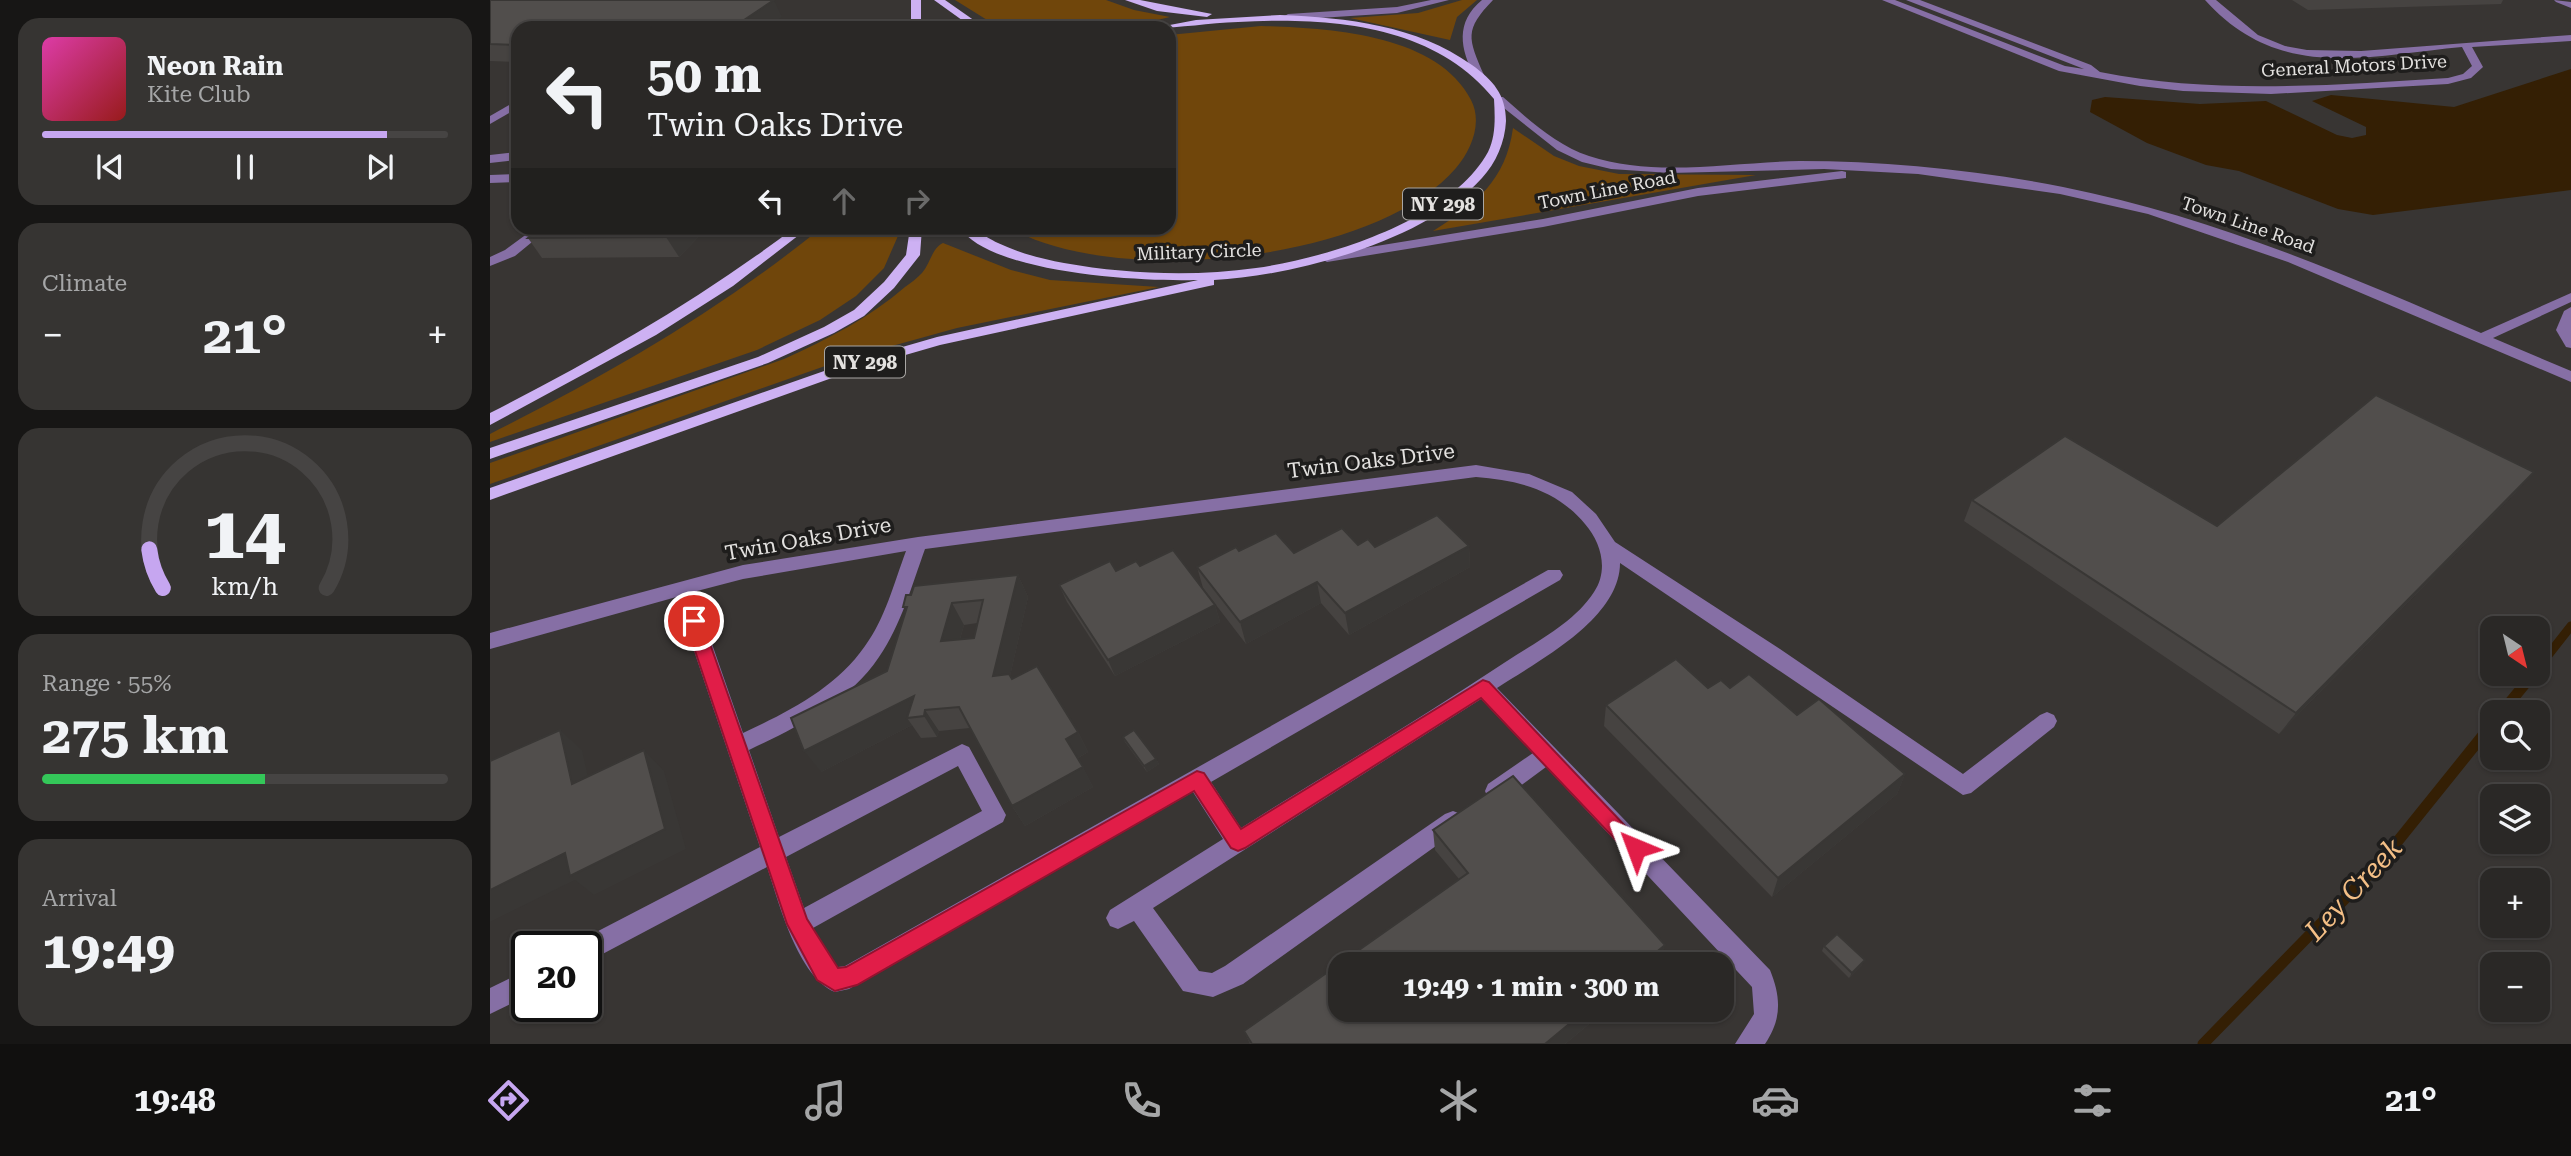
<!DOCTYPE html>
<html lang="en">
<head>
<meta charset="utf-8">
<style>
  :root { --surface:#2a2826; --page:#363432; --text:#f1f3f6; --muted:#a5a6a7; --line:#464443; --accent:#c6a6f0 }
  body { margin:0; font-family:"Roboto Serif",serif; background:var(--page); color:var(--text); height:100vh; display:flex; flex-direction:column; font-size:26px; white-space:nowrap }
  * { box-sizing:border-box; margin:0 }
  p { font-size:23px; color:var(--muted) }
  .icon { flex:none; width:38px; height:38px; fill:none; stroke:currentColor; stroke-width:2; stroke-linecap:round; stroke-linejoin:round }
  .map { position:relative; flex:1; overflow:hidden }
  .panel { display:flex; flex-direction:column; gap:18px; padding:18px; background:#171615; width:490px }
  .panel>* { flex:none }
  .hud { position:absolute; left:21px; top:21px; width:665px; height:214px; border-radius:21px; box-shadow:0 2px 5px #0004,0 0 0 2px var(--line); background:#2a2826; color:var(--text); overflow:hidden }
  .needle { width:46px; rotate:145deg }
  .controls { position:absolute; left:1990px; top:616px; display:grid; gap:14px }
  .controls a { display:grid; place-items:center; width:70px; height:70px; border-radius:14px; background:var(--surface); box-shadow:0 2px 5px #0004,0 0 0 2px var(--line); font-size:35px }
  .speed { position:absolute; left:21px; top:931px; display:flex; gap:14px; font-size:35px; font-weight:700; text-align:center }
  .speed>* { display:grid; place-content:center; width:91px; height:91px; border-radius:50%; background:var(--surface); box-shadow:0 2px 5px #0004,0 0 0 2px var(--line); line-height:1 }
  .speed .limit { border:4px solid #111; border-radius:10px; background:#fff; color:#111 }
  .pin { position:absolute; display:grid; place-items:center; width:60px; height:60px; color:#fff; margin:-30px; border:4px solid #fff; border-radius:50%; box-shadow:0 2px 7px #0007 }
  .me { position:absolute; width:77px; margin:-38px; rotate:316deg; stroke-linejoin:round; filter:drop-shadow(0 0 5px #0008) }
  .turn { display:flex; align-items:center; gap:24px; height:147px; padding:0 21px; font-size:32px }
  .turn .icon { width:91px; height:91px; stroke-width:2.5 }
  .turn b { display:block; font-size:49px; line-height:60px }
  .lanes { display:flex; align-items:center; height:66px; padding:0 21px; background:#0003; justify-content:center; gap:35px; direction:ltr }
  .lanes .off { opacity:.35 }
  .big { font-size:52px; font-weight:700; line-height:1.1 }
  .panel .widget { flex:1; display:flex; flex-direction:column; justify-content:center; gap:10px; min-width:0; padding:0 24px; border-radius:21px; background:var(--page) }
  .panel .dial { align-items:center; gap:0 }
  .dial svg { height:182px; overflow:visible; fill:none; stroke:var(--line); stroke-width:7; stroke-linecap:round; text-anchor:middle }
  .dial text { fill:var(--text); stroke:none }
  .song { display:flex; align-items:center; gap:21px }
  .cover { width:84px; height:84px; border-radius:10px; background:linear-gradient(135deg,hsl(320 70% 55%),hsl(0 70% 35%)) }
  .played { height:7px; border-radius:4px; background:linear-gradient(90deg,var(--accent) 85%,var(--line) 85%) }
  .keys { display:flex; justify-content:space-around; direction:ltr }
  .heat { display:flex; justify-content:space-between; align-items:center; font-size:38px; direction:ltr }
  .charge { height:10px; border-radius:5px; background:linear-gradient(90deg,#34c759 55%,var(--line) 0) }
  .trip { position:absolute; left:838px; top:952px; width:406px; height:70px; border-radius:21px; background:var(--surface); box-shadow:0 2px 5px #0004,0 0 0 2px var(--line); font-weight:700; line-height:70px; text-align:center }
  .tab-bar { display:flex; height:112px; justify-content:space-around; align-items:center; background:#11100f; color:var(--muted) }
  .tab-bar .icon { width:49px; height:49px }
  .tab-bar .on { color:var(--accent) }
  .tab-bar b { font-size:32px; color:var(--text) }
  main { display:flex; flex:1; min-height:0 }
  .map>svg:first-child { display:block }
  .green { fill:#70460b }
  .water { fill:#341f04 }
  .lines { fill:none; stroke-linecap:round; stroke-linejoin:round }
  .stream-far1 { stroke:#341f04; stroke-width:9 }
  .stream { stroke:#341f04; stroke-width:11 }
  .minor { fill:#866fa5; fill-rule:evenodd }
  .major { fill:#cdb1f3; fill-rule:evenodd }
  .wall { fill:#464341; fill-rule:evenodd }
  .shaded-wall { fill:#393735 }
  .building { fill:#514e4c; stroke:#393735; stroke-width:2; fill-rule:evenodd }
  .route { fill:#e11d48; stroke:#92132f; stroke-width:2 }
  .labels { text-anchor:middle; stroke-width:7; stroke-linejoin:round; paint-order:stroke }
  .far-street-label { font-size:18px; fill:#e3e1df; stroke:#1e1d1c }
  .shield { fill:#1e1d1c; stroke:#a8a6a4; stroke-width:2 }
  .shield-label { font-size:19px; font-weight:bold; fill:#e3e1df }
  .street-label { font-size:21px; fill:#e3e1df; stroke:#1e1d1c }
  .near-water-label { font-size:28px; font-style:italic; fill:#f4bf86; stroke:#1e1d1c }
</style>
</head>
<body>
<main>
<section class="panel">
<div class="widget">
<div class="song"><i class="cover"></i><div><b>Neon Rain</b><p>Kite Club</p></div></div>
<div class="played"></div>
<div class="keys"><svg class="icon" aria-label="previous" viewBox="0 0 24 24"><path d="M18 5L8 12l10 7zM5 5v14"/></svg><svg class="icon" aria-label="pause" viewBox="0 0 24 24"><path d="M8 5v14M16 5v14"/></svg><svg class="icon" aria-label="next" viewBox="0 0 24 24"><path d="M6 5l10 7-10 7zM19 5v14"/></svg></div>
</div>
<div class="widget"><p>Climate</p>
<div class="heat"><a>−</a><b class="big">21°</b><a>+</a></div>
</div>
<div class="widget dial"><svg viewBox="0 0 100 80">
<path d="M14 69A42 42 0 1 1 86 69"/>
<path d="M14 69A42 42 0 0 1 8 52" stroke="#c6a6f0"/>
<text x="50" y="56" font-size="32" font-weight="700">14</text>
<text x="50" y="72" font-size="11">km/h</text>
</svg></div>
<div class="widget"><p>Range · 55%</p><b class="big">275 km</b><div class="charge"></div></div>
<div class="widget"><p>Arrival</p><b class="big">19:49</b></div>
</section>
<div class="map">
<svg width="2081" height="1044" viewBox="0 0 2081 1044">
  <rect width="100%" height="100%" fill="#383533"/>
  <g class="green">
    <polygon points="465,0 616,0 644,10 680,17 633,28 510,28"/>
    <polygon points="972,0 987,0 967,17 960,40 860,18 928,13"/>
    <path d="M 771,26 C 836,28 947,33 981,100 C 993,123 981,150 966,168 C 885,263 624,288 520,228 L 679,228 L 679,35 Z"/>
    <path d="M 1023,128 L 1064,156 L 1089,166 L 1129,174 L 1266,175 L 943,231 C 986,204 1016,180 1023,128 Z"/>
    <path d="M 331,228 L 411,229 L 394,268 L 366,296 L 330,320 L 267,350 L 0,442 L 0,434 C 117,375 229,311 331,228 Z"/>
    <path d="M 453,243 L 521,270 L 560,280 L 669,287 L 467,328 L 355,359 L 0,484 L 0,463 L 294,359 C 338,339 379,318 415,287 C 421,283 427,278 432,273 C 440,264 442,248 453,243 Z"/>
  </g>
  <polygon class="water" points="2081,69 2081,190 1883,215 1848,209 1749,171 1716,165 1657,143 1600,112 1602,100 1615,97 1710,104 1776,101 1847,135 1862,138 1876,135 1876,127 1822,101 1841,95 1964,107"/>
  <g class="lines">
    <g class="stream-far1">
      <polyline points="2048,668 2081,626"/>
      <polyline points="2038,680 2043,674"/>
    </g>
    <g class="stream">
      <polyline points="2012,712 2039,679"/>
      <polyline points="1713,1044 1891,862 2002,724"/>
    </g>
    <g class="minor">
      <polygon points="941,0 959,0 907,13 798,20 793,17 798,14 907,7"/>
      <path d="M 992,0 L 1003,0 C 974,30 978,38 994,75 L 989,78 L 985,77 C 970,49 965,22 992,0 Z"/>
      <path d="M 1392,0 L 1405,0 L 1575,66 L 1594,69 L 1416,0 L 1430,0 L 1601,65 L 1610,72 C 1726,95 1841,85 1958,78 L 1973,74 L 1982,66 L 1972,47 C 1875,56 1789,82 1715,0 L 1726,0 L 1768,35 L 1795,46 L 1817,50 L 1871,51 L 2081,35 L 2081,41 L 1982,47 L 1993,67 L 1981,78 L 1958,84 L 1781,94 L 1693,91 L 1650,86 L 1569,71 Z"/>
      <polygon points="2064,0 2081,2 2081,8 2066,2"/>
      <path d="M 1005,97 L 1013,97 C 1039,120 1066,145 1099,156 C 1165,178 1242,162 1310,161 C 1397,161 1487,170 1573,187 C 1719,216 1855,274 1991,333 L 2081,293 L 2081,302 L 2003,338 L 2081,371 L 2081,382 L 1798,262 L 1658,214 L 1570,194 L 1428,174 L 1334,169 L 1180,173 L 1121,169 L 1092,162 L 1067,150 L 1005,101 Z"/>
      <polygon points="28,100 28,108 0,124 0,116"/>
      <polygon points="28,152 28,160 0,163 0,155"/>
      <polygon points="1352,171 1356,172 1356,178 1208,196 1053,227 837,262 830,258 837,254 1053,219 1208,188"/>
      <polygon points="28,174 28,182 0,183 0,175"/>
      <polygon points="45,228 59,228 25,256 0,266 0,257 15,250"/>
      <polygon points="2081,307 2081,348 2076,347 2066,330 2074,311"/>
      <path d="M 986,465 L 1039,474 L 1082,492 L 1106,514 L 1125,542 L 1290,649 L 1473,774 L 1550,715 L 1557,712 L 1564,715 L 1567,721 L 1564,727 L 1481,793 L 1473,795 L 1130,563 C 1130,619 1048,661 1007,688 L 1280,970 C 1291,997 1292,1019 1275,1044 L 1245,1044 L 1264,1014 L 1262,987 L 1056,767 L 1014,798 L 1006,800 L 998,798 L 995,791 L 998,784 L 1043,753 L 991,699 L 663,908 L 709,971 L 722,973 L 735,966 L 955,814 L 963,811 L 971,814 L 974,821 L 971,828 L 753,984 L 723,997 L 693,991 L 644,921 L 628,929 L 620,926 L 616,918 L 620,910 L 733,839 L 703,792 L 359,989 L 345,992 C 308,977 289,903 277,867 L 105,958 L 96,962 L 96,947 L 85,947 L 87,942 L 270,847 L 194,621 L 190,596 L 0,649 L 0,633 L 253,565 L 428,537 ZM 986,477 C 1028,480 1067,490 1095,524 C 1111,542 1119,570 1104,592 C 1085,622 1046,642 1017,661 C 930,719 840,772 751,828 L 721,782 L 1070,580 L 1073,575 L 1070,570 L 1058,570 L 355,966 L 348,967 L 344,963 L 323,928 L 513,822 L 516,815 L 479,747 L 472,744 L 289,837 L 259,750 C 307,727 358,703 389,657 C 411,625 422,585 435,549 ZM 416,551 C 404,583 395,619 375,646 C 346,688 298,712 253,733 L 214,621 L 207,591 L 253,579 ZM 468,766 L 492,811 L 314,908 L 296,857 Z"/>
      <polygon points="37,970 37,996 0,1014 0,988"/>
    </g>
    <g class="major">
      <rect x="421" y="0" width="10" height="28"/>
      <polygon points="444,0 455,0 495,28 483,28"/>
      <polygon points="635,0 650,0 722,14 717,17 667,11"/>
      <path d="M 790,15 C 858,18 926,25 982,65 C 1003,80 1016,95 1016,121 C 1015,142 1006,163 992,178 C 937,240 805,276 724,280 L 724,285 L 719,286 L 450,345 L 367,369 L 0,500 L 0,488 L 357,363 L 447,337 L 708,280 C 654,282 502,274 470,228 C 487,228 493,236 508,243 C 529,253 552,259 574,263 C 636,274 703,277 766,268 C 838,258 961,220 998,152 C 1006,136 1005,117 1004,99 C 944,24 838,17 748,22 C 719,23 690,28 664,28 L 706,20 Z"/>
      <path d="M 304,228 L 318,228 L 243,286 L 166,335 L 0,425 L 0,413 C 106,359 209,300 304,228 Z"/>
      <polygon points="420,228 432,228 430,255 404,288 374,316 344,333 278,363 0,459 0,448 268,357 334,327 364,310 394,282 416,255"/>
    </g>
  </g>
  <g class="wall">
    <polygon points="0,0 292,17 28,28 28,62 0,61"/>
    <polygon points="1802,0 2013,0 2011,4 1818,10"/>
    <polygon points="50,228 217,228 189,257 52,258 38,238"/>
    <polygon points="2044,472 2025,493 1789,734 1474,521 1482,500 1727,526"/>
    <polygon points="868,545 885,547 979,546 980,567 859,635 831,603 756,644 713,588 707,567 749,551 804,553"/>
    <polygon points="650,566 725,605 730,622 625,676 577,602 569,585 626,571"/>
    <path d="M 528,575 L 538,597 L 520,676 L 522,679 L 588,732 L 598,752 L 588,758 L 603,787 L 535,826 L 522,806 L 480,728 L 449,731 L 447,737 L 431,738 L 422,725 L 331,772 L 397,671 L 415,612 ZM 487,623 L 484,638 L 470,639 L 474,625 Z"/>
    <polygon points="1218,688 1240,688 1307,715 1415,774 1407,794 1282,897 1114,726 1116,705"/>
    <polygon points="633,737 666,759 669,764 657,772 635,742"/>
    <polygon points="943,830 1172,964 850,1010 1116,1010 1075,1044 760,1044 754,1031 969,879 945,850"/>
    <polygon points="1334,946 1372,965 1359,978 1332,951"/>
  </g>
  <g class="shaded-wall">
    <polygon points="284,0 292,17 276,28 242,28"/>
    <polygon points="185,228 217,228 189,257 176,237"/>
    <polygon points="2044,472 2025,493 1789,734 1806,713"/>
    <polygon points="979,546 980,567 859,635 855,613"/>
    <polygon points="528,575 538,597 515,698 503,676"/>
    <polygon points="827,582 831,603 756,644 750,622"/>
    <polygon points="462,603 474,625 463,663 451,641"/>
    <polygon points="725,605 730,622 625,676 618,660"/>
    <polygon points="424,696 435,710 449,731 447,737 434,716 417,718 422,725 331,772 314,751"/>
    <polygon points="70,730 92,750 104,804 82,784"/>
    <polygon points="588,732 598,752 586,759 576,739"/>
    <polygon points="154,750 174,771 196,849 104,895 85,880 0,922 0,890 75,853"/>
    <polygon points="666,759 669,764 657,772 654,766"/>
    <polygon points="593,767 603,787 535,826 522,806"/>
    <polygon points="1415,774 1407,794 1282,897 1288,878"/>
    <polygon points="1175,945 1171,964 1152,964"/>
    <polygon points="1375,960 1372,965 1359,978 1362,973"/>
    <polygon points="1096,1010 1116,1010 1075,1044 1055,1044"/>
  </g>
  <g class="building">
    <polygon points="0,0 284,0 242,28 28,28 28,45 0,44"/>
    <polygon points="50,228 185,228 176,237 38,238"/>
    <polygon points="1886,395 2044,472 1806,713 1482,500 1575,436 1727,526"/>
    <polygon points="947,515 979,546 855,613 827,582 750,622 707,567 746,547 749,551 786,533 804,553 852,528 868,545 878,539 885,547"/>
    <polygon points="683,550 725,605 618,660 569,585 620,561 626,571 646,561 650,566"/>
    <path d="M 528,575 L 503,676 L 519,674 L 522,679 L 547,666 L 588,732 L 576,739 L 593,767 L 522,806 L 469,707 L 435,710 L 434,716 L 417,718 L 424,696 L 314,751 L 301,718 L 397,671 L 417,607 L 413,607 L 416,595 L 421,595 L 424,586 ZM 493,600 L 484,638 L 451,641 L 462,603 Z"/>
    <polygon points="1186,659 1218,688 1231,680 1240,688 1259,674 1307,715 1329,699 1415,774 1288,878 1116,705"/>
    <polygon points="70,730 82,784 154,750 175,829 80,876 75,853 0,890 0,761"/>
    <polygon points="644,730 666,759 654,766 633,737"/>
    <polygon points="1023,776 1175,945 1152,964 850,964 850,1010 1096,1010 1055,1044 762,1044 754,1031 978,873 943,830"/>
    <polygon points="1347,934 1375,960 1362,973 1334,946"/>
  </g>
  <polygon class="route" points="204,614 212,621 317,919 348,968 356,967 707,771 714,773 751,829 993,680 999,682 1156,848 1153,854 1146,857 1139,854 991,698 755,848 748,851 741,848 704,791 367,985 345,991 327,980 297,924 195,621"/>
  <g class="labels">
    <g class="far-street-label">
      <text transform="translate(1864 66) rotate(-3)" y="6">General Motors Drive</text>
      <text transform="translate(1117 190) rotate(-11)" y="6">Town Line Road</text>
      <text transform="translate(1758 225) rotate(19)" y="6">Town Line Road</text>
      <text transform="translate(709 252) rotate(-2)" y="6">Military Circle</text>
    </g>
    <g class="shield">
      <rect x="913" y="188.5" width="80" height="31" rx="5"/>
      <rect x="335" y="346.5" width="80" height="31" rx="5"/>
    </g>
    <g class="shield-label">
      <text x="953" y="211">NY 298</text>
      <text x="375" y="369">NY 298</text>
    </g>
    <g class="street-label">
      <text transform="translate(881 461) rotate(-7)" y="7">Twin Oaks Drive</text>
      <text transform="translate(318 539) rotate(-10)" y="7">Twin Oaks Drive</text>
    </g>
    <g class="near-water-label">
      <text transform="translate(1863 889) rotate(-47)" y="10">Ley Creek</text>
    </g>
  </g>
</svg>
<div class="controls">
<a><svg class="needle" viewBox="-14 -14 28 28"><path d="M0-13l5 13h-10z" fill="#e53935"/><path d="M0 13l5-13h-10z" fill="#a5a6a7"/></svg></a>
<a><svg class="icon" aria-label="search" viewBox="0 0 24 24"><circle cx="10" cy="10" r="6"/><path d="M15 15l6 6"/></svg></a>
<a><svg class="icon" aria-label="layers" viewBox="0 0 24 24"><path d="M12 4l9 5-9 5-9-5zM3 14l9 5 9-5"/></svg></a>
<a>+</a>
<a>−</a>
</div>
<div class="speed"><div class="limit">20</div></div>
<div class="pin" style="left:204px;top:621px;background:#d93025"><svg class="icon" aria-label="arrive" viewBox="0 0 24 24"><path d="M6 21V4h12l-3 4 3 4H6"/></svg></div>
<svg class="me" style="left:1146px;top:848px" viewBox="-20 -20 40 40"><path d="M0-17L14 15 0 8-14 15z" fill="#e11d48" stroke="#fff" stroke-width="4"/></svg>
<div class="trip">19:49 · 1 min · 300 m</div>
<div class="hud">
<div class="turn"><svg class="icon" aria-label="left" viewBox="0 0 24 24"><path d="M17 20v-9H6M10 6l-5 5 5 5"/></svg><div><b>50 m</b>Twin Oaks Drive</div></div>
<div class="lanes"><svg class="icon" aria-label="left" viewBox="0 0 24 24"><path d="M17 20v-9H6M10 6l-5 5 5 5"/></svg><svg class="icon off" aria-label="ahead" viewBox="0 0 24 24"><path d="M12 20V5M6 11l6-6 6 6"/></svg><svg class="icon off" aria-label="right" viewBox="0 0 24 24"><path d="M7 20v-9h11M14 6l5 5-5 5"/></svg></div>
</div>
</div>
</main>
<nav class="tab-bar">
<b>19:48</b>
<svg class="icon on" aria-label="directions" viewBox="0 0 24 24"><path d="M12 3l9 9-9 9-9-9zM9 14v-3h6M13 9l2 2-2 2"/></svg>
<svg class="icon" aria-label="music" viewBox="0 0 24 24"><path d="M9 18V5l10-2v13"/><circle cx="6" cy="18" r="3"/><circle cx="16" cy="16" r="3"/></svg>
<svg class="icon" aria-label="phone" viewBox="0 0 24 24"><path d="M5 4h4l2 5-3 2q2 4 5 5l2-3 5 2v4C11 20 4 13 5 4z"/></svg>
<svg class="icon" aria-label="climate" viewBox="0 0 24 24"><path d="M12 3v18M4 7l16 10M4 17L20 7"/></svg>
<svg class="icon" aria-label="car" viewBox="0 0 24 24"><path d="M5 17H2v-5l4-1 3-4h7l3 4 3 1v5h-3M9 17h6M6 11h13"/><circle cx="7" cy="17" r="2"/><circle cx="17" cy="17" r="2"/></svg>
<svg class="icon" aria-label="filters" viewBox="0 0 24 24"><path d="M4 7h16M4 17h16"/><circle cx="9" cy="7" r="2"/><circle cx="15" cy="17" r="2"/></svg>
<b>21°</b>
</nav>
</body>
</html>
